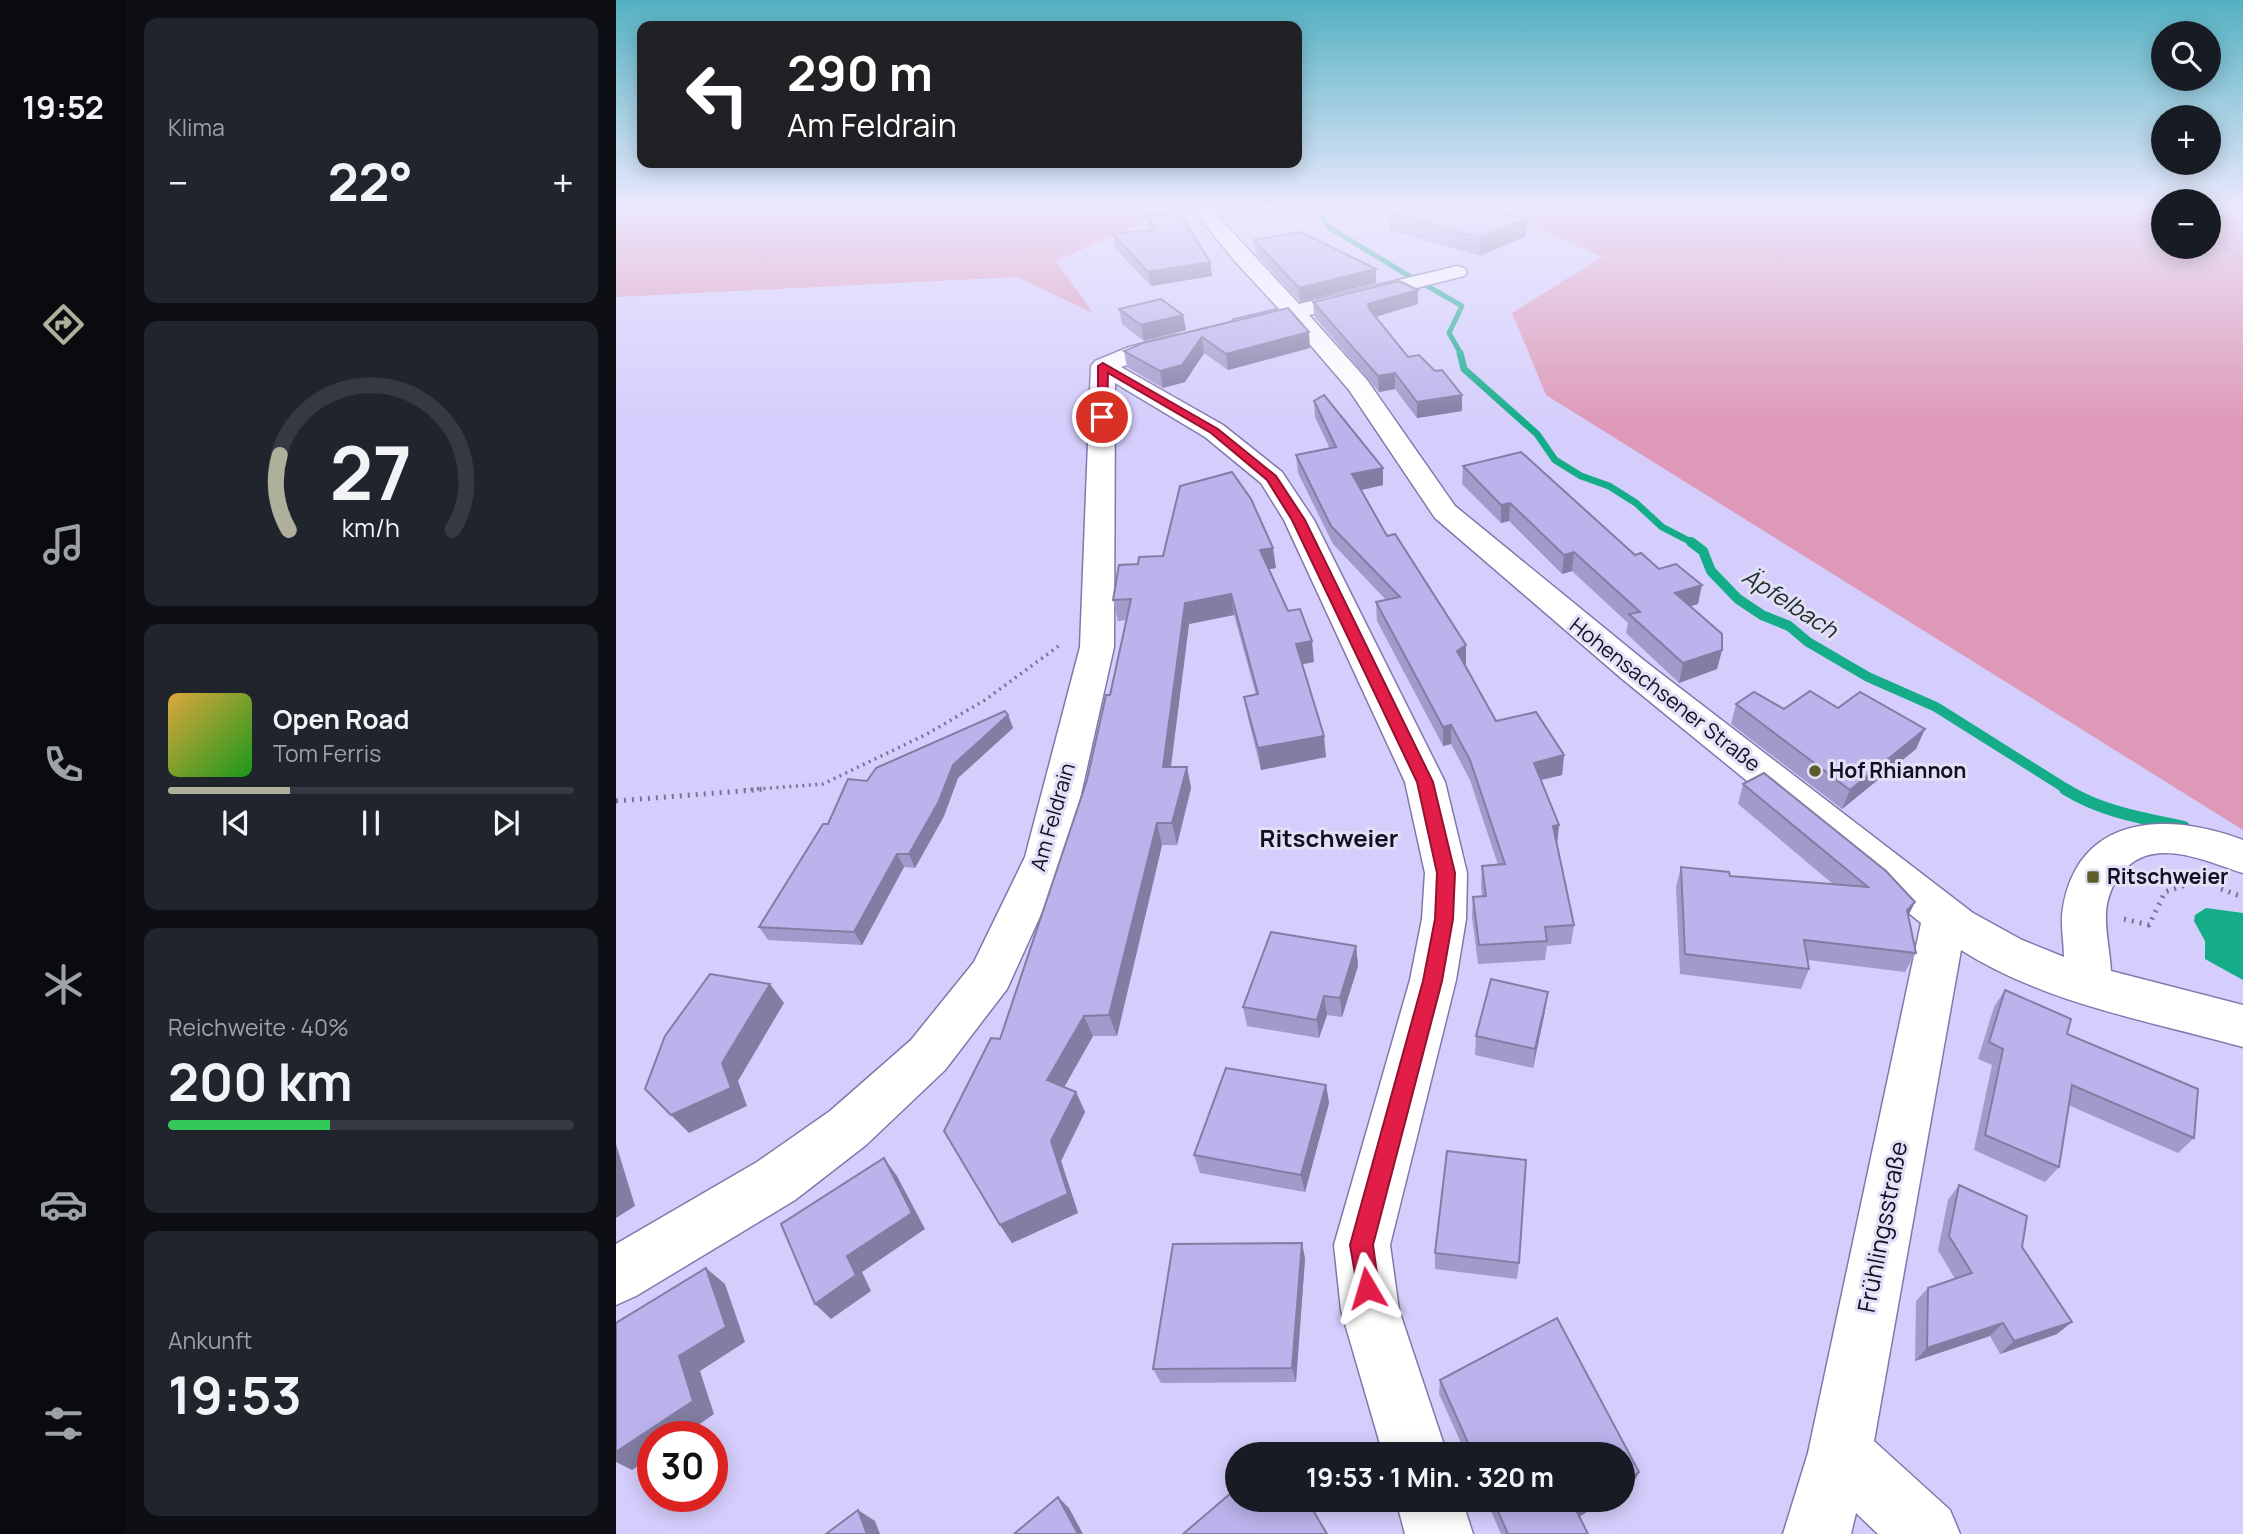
<!DOCTYPE html>
<html lang="de">
<head>
<meta charset="utf-8">
<style>
  :root { --surface:#171b24; --page:#20242c; --text:#f1f3f6; --muted:#9ea1a6; --line:#363941; --accent:#aeb09b }
  body { margin:0; font-family:Manrope,sans-serif; background:var(--page); color:var(--text); height:100vh; display:flex; flex-direction:column; font-size:26px; white-space:nowrap }
  * { box-sizing:border-box; margin:0 }
  p { font-size:23px; color:var(--muted) }
  .icon { flex:none; width:38px; height:38px; fill:none; stroke:currentColor; stroke-width:2; stroke-linecap:round; stroke-linejoin:round }
  .map { position:relative; flex:1; overflow:hidden }
  .drawer { display:flex; flex-direction:column; gap:18px; padding:18px; background:#0d0f14; width:490px }
  .drawer>* { flex:none }
  .top-card { position:absolute; left:21px; top:21px; width:665px; height:147px; border-radius:14px; box-shadow:0 4px 18px #0003; background:#202124; color:#fff; overflow:hidden }
  .buttons { position:absolute; left:1535px; top:21px; display:grid; gap:14px }
  .buttons a { display:grid; place-items:center; width:70px; height:70px; border-radius:50%; background:var(--surface); box-shadow:0 4px 18px #0003; font-size:35px }
  .speed { position:absolute; left:21px; top:1421px; display:flex; gap:14px; font-size:35px; font-weight:700; text-align:center }
  .speed>* { display:grid; place-content:center; width:91px; height:91px; border-radius:50%; background:var(--surface); box-shadow:0 4px 18px #0003; line-height:1 }
  .speed .limit { border:10px solid #d22; background:#fff; color:#111 }
  .pin { position:absolute; display:grid; place-items:center; width:60px; height:60px; color:#fff; margin:-30px; border:4px solid #fff; border-radius:50%; box-shadow:0 2px 7px #0007 }
  .me { position:absolute; width:77px; margin:-38px; rotate:353deg; stroke-linejoin:round; filter:drop-shadow(0 0 5px #0008) }
  .turn { display:flex; align-items:center; gap:24px; height:147px; padding:0 35px; font-size:32px }
  .turn .icon { width:91px; height:91px; stroke-width:2.5 }
  .turn b { display:block; font-size:49px; line-height:60px }
  .big { font-size:52px; font-weight:700; line-height:1.1 }
  .drawer .widget { flex:1; display:flex; flex-direction:column; justify-content:center; gap:10px; min-width:0; padding:0 24px; border-radius:14px; background:var(--page) }
  .drawer .dial { align-items:center; gap:0 }
  .dial svg { height:182px; overflow:visible; fill:none; stroke:var(--line); stroke-width:7; stroke-linecap:round; text-anchor:middle }
  .dial text { fill:var(--text); stroke:none }
  .song { display:flex; align-items:center; gap:21px }
  .cover { width:84px; height:84px; border-radius:10px; background:linear-gradient(135deg,hsl(40 70% 55%),hsl(120 70% 35%)) }
  .played { height:7px; border-radius:4px; background:linear-gradient(90deg,var(--accent) 30%,var(--line) 30%) }
  .keys { display:flex; justify-content:space-around; direction:ltr }
  .heat { display:flex; justify-content:space-between; align-items:center; font-size:38px; direction:ltr }
  .charge { height:10px; border-radius:5px; background:linear-gradient(90deg,#34c759 40%,var(--line) 0) }
  .trip { position:absolute; left:609px; top:1442px; width:410px; height:70px; border-radius:35px; background:var(--surface); box-shadow:0 4px 18px #0003; font-weight:700; line-height:70px; text-align:center }
  main { display:flex; flex:1; min-height:0 }
  .tab-bar { display:flex; flex-direction:column; width:126px; justify-content:space-around; align-items:center; background:#090b0e; color:var(--muted) }
  .tab-bar .icon { width:49px; height:49px }
  .tab-bar .on { color:var(--accent) }
  .tab-bar b { font-size:32px; color:var(--text) }
  .map>svg:first-child { display:block }
  .green { fill:#dd99b7 }
  .water { fill:#15ac8a }
  .lines { fill:none; stroke-linecap:round; stroke-linejoin:round }
  .stream-far3 { stroke:#15ac8a; stroke-width:5 }
  .stream-far2 { stroke:#15ac8a; stroke-width:7 }
  .stream-far1 { stroke:#15ac8a; stroke-width:10 }
  .stream { stroke:#15ac8a; stroke-width:12 }
  .minor-casing { stroke:#8078ac; stroke-width:3 }
  .path-far2 { stroke:#797395; stroke-width:2.5; stroke-dasharray:1 2.5; stroke-linecap:butt }
  .path-far1 { stroke:#797395; stroke-width:3.5; stroke-dasharray:2 4.5; stroke-linecap:butt }
  .path { stroke:#797395; stroke-width:5; stroke-dasharray:2 6; stroke-linecap:butt }
  .minor { fill:#fff; fill-rule:evenodd }
  .wall { fill:#a19aca }
  .shaded-wall { fill:#837da4 }
  .building { fill:#bbb3eb; stroke:#837da4; stroke-width:2 }
  .route { fill:#e11d48; stroke:#92132f; stroke-width:2 }
  .poi-dot { fill:#5b5e2b; stroke:#e2dff6; stroke-width:2.5 }
  .labels { text-anchor:middle; stroke-width:6; stroke-linejoin:round; paint-order:stroke }
  .street-label { font-size:21px; fill:#130f23; stroke:#e2dff6 }
  .poi-label { font-size:21px; font-weight:bold; fill:#130f23; stroke:#e2dff6; text-anchor:start }
  .water-label { font-size:23px; font-style:italic; fill:#1b312a; stroke:#e2dff6 }
  .quarter-label { font-size:24px; font-weight:bold; fill:#130f23; stroke:#e2dff6 }
  .near-street-label { font-size:24px; fill:#130f23; stroke:#e2dff6 }
</style>
</head>
<body>
<main>
<nav class="tab-bar">
<b>19:52</b>
<svg class="icon on" aria-label="directions" viewBox="0 0 24 24"><path d="M12 3l9 9-9 9-9-9zM9 14v-3h6M13 9l2 2-2 2"/></svg>
<svg class="icon" aria-label="music" viewBox="0 0 24 24"><path d="M9 18V5l10-2v13"/><circle cx="6" cy="18" r="3"/><circle cx="16" cy="16" r="3"/></svg>
<svg class="icon" aria-label="phone" viewBox="0 0 24 24"><path d="M5 4h4l2 5-3 2q2 4 5 5l2-3 5 2v4C11 20 4 13 5 4z"/></svg>
<svg class="icon" aria-label="climate" viewBox="0 0 24 24"><path d="M12 3v18M4 7l16 10M4 17L20 7"/></svg>
<svg class="icon" aria-label="car" viewBox="0 0 24 24"><path d="M5 17H2v-5l4-1 3-4h7l3 4 3 1v5h-3M9 17h6M6 11h13"/><circle cx="7" cy="17" r="2"/><circle cx="17" cy="17" r="2"/></svg>
<svg class="icon" aria-label="filters" viewBox="0 0 24 24"><path d="M4 7h16M4 17h16"/><circle cx="9" cy="7" r="2"/><circle cx="15" cy="17" r="2"/></svg>
</nav>
<section class="drawer">
<div class="widget"><p>Klima</p>
<div class="heat"><a>−</a><b class="big">22°</b><a>+</a></div>
</div>
<div class="widget dial"><svg viewBox="0 0 100 80">
<path d="M14 69A42 42 0 1 1 86 69"/>
<path d="M14 69A42 42 0 0 1 10 36" stroke="#aeb09b"/>
<text x="50" y="56" font-size="32" font-weight="700">27</text>
<text x="50" y="72" font-size="11">km/h</text>
</svg></div>
<div class="widget">
<div class="song"><i class="cover"></i><div><b>Open Road</b><p>Tom Ferris</p></div></div>
<div class="played"></div>
<div class="keys"><svg class="icon" aria-label="previous" viewBox="0 0 24 24"><path d="M18 5L8 12l10 7zM5 5v14"/></svg><svg class="icon" aria-label="pause" viewBox="0 0 24 24"><path d="M8 5v14M16 5v14"/></svg><svg class="icon" aria-label="next" viewBox="0 0 24 24"><path d="M6 5l10 7-10 7zM19 5v14"/></svg></div>
</div>
<div class="widget"><p>Reichweite · 40%</p><b class="big">200 km</b><div class="charge"></div></div>
<div class="widget"><p>Ankunft</p><b class="big">19:53</b></div>
</section>
<div class="map">
<svg width="1627" height="1534" viewBox="0 0 1627 1534">
  <rect width="100%" height="100%" fill="#d5cefc"/>
  <g class="green">
    <polygon points="0,209 614,209 527,222 440,261 477,313 401,277 0,297"/>
    <polygon points="850,209 1547,209 1547,247 1592,247 1593,209 1627,209 1627,830 930,395 896,313 986,257 897,218"/>
  </g>
  <polygon class="water" points="1590,908 1627,913 1627,980 1589,959 1589,941 1578,921 1579,915"/>
  <g class="lines">
    <g class="stream-far3">
      <polyline points="700,209 714,228 798,279"/>
      <polyline points="808,284 846,306 833,333 845,354"/>
    </g>
    <polyline class="stream-far2" points="844,353 848,369 921,434 939,460 965,476 993,486 1020,503 1046,527 1077,543"/>
    <polyline class="stream-far1" points="1075,542 1087,551 1095,571 1122,599 1146,615 1173,626 1192,642 1252,677 1320,707 1452,790"/>
    <path class="stream" d="M 1449,789 C 1486,812 1526,818 1568,827"/>
    <defs>
      <g id="minor">
        <path d="M 577,209 L 595,209 L 683,304 L 841,266 L 848,268 L 851,272 L 848,276 L 693,315 L 751,380 L 839,506 L 1030,662 L 1357,913 L 1406,940 L 1448,957 C 1448,942 1444,923 1447,908 C 1463,813 1553,812 1627,840 L 1627,873 C 1589,861 1537,835 1506,872 C 1497,883 1491,897 1490,912 C 1489,931 1494,952 1495,971 L 1627,1005 L 1627,1047 C 1533,1021 1428,1003 1345,950 L 1258,1441 L 1334,1510 L 1344,1534 L 1262,1534 L 1240,1513 L 1235,1534 L 1167,1534 L 1192,1453 L 1305,923 L 1005,678 L 819,518 L 733,390 L 673,320 L 625,332 L 617,330 L 614,325 L 617,320 L 663,309 L 616,258 Z"/>
        <polygon points="560,335 568,337 571,342 568,347 505,367 607,425 666,472 698,520 829,782 851,873 850,919 840,980 774,1245 783,1310 831,1454 767,1454 725,1310 718,1245 794,980 806,919 809,873 789,782 668,520 645,483 589,437 499,383 498,647 451,857 391,989 329,1070 250,1145 179,1200 20,1296 0,1305 0,1244 141,1162 214,1111 295,1040 358,962 409,857 464,647 475,366 479,361 513,347"/>
        <polygon points="780,1500 846,1500 857,1534 789,1534"/>
      </g>
    </defs>
    <use href="#minor" class="minor-casing"/>
    <g class="path-far2">
      <polyline points="1594,209 1627,226"/>
      <polyline points="1592,227 1607,245 1627,261"/>
    </g>
    <polyline class="path-far1" points="128,790 207,784 311,734 369,700 444,645"/>
    <g class="path">
      <polyline points="0,801 150,789"/>
      <polyline points="1605,889 1627,897"/>
      <polyline points="1508,919 1533,925 1549,892 1584,880"/>
    </g>
    <use href="#minor" class="minor"/>
  </g>
  <g class="wall">
    <polygon points="774,213 910,236 864,256 774,230"/>
    <polygon points="531,215 594,262 596,276 535,286 499,248 497,234 534,231"/>
    <polygon points="638,240 760,269 760,283 684,302 640,254"/>
    <polygon points="697,302 802,304 759,317 792,357 846,411 801,418 779,389 763,392 698,316"/>
    <polygon points="672,308 694,348 612,370 588,353 569,382 547,388 511,367 508,351"/>
    <polygon points="503,309 567,315 570,330 528,341 506,324"/>
    <polygon points="698,401 767,485 745,490 771,536 850,664 849,665 880,721 948,755 946,775 925,780 943,825 941,843 958,925 955,944 931,946 929,960 862,964 856,916 857,897 866,896 865,885 866,866 882,865 854,780 835,744 827,746 761,621 760,602 770,600 717,544 682,473 680,455 714,449 699,417"/>
    <polygon points="847,466 1019,555 1082,604 1074,606 1106,650 1101,669 1063,683 1010,633 1012,623 956,571 946,574 893,521 885,523 846,484"/>
    <polygon points="503,565 660,568 653,569 672,611 698,662 686,664 710,757 645,770 632,718 628,697 640,695 618,615 573,624 555,767 571,767 575,788 561,845 546,845 501,1036 477,1036 448,1087 460,1092 469,1112 445,1161 462,1213 396,1243 384,1225 384,1039 471,780 494,695 510,620 502,621 497,600"/>
    <polygon points="1120,704 1168,709 1222,708 1300,749 1226,809 1115,724"/>
    <polygon points="392,715 397,728 342,778 328,816 299,868 288,867 246,945 152,940 143,927 212,824 251,781"/>
    <polygon points="1127,784 1299,902 1292,916 1300,953 1289,972 1192,960 1193,969 1185,989 1064,974 1060,887 1065,867 1114,876 1217,884 1122,804"/>
    <polygon points="740,946 742,966 726,1017 711,1015 703,1038 631,1026 627,1007"/>
    <polygon points="1389,990 1451,1034 1578,1138 1562,1153 1452,1105 1443,1167 1429,1182 1358,1150 1376,1065 1362,1059 1378,1007"/>
    <polygon points="929,1011 917,1068 859,1055 860,1036"/>
    <polygon points="710,1085 713,1103 689,1192 584,1173 578,1155"/>
    <polygon points="1343,1185 1406,1247 1441,1334 1384,1354 1374,1336 1299,1361 1300,1301 1312,1288 1339,1279 1322,1250 1332,1200"/>
    <polygon points="686,1243 689,1259 680,1382 545,1383 537,1369"/>
    <polygon points="819,1253 903,1263 901,1279 819,1269"/>
    <polygon points="941,1318 1023,1472 1017,1484 1006,1490 1006,1454 850,1454 823,1394 824,1380"/>
    <polygon points="870,1500 991,1500 963,1516 972,1534 885,1534"/>
  </g>
  <g class="shaded-wall">
    <polygon points="911,219 910,236 864,256 864,238"/>
    <polygon points="594,262 596,276 535,286 532,272"/>
    <polygon points="760,269 760,283 684,302 683,288"/>
    <polygon points="802,290 802,304 753,319 752,304"/>
    <polygon points="567,315 570,330 528,341 525,325"/>
    <polygon points="693,332 694,348 612,370 610,354"/>
    <polygon points="586,337 588,353 569,382 547,388 544,371"/>
    <polygon points="779,373 779,389 763,392 762,376"/>
    <polygon points="846,395 846,411 801,418 801,402"/>
    <polygon points="767,468 767,485 737,492 736,474"/>
    <polygon points="894,503 893,521 885,523 885,505"/>
    <polygon points="657,548 660,568 647,570 644,550"/>
    <polygon points="958,552 956,571 946,574 948,555"/>
    <polygon points="1086,585 1082,604 1055,612 1059,593"/>
    <polygon points="615,594 618,615 573,624 552,788 547,767 569,603"/>
    <polygon points="696,641 698,662 682,665 680,644"/>
    <polygon points="850,645 850,664 841,670 841,651"/>
    <polygon points="1106,650 1101,669 1063,683 1067,663"/>
    <polygon points="392,715 397,728 342,778 328,816 299,868 293,854 337,765"/>
    <polygon points="835,725 835,744 827,746 827,727"/>
    <polygon points="1309,729 1300,749 1226,809 1234,790"/>
    <polygon points="708,736 710,757 645,770 642,748"/>
    <polygon points="948,755 946,775 916,782 918,763"/>
    <polygon points="571,767 575,788 561,845 556,823"/>
    <polygon points="541,823 546,845 501,1036 493,1015"/>
    <polygon points="943,825 941,844 937,826"/>
    <polygon points="281,854 288,867 246,945 238,932"/>
    <polygon points="1299,902 1289,922 1291,910"/>
    <polygon points="740,946 742,966 726,1017 724,998"/>
    <polygon points="154,984 168,1003 122,1081 131,1106 73,1133 55,1115"/>
    <polygon points="932,992 929,1011 917,1068 919,1049"/>
    <polygon points="708,996 711,1015 703,1038 701,1020"/>
    <polygon points="468,1016 477,1036 441,1100 431,1080"/>
    <polygon points="710,1085 713,1103 689,1192 685,1175"/>
    <polygon points="460,1092 469,1112 445,1161 462,1213 396,1243 384,1225 435,1141"/>
    <polygon points="0,1144 19,1206 0,1218"/>
    <polygon points="268,1158 281,1176 309,1229 246,1272 255,1291 215,1319 199,1304"/>
    <polygon points="686,1243 689,1259 680,1382 676,1368"/>
    <polygon points="90,1268 109,1284 129,1342 84,1371 98,1414 65,1437 37,1437 37,1456 16,1470 0,1462 0,1452"/>
    <polygon points="1456,1322 1441,1334 1384,1354 1398,1341"/>
    <polygon points="1387,1323 1374,1336 1299,1361 1311,1348"/>
    <polygon points="1023,1472 1017,1484 1006,1490 1006,1482"/>
    <polygon points="442,1497 453,1508 467,1534 462,1534"/>
    <polygon points="977,1500 991,1500 956,1521 960,1510"/>
    <polygon points="242,1510 259,1521 264,1534 251,1534"/>
  </g>
  <g class="building">
    <polygon points="799,209 867,209 911,219 864,238 774,213"/>
    <polygon points="563,212 594,262 532,272 497,234 540,230 531,215"/>
    <polygon points="685,232 760,269 683,288 638,240"/>
    <polygon points="783,281 802,290 752,304 754,310 792,357 803,355 819,371 826,370 846,395 801,402 779,373 762,376 697,302"/>
    <polygon points="545,299 567,315 525,325 503,309"/>
    <polygon points="672,308 693,332 610,354 586,337 566,365 544,371 508,351 527,343"/>
    <polygon points="708,395 767,468 736,474 771,536 779,534 850,645 841,651 880,721 920,712 948,755 918,763 943,825 937,826 958,925 929,927 931,941 863,945 857,897 870,896 866,866 889,864 854,760 835,725 827,727 760,602 784,597 715,526 680,455 720,447 698,401"/>
    <polygon points="905,452 1019,555 1025,553 1043,569 1060,564 1086,585 1059,593 1106,634 1106,650 1067,663 1013,614 1024,612 958,552 948,555 894,503 885,505 847,466"/>
    <polygon points="616,472 635,499 657,548 644,550 672,611 684,609 696,641 680,644 708,736 642,748 628,697 642,694 615,594 569,603 547,767 571,767 556,823 541,823 493,1015 468,1016 431,1080 460,1092 435,1141 452,1194 384,1225 328,1131 375,1038 384,1039 471,780 490,695 494,695 515,599 497,600 503,565 522,564 523,557 547,556 564,486"/>
    <polygon points="1194,691 1222,708 1244,692 1309,729 1234,790 1120,704 1138,692 1168,709"/>
    <polygon points="389,711 392,715 337,765 322,803 293,854 281,854 238,932 143,927 207,824 212,824 232,779 251,781 260,768"/>
    <polygon points="1148,773 1270,871 1299,902 1291,910 1300,953 1188,940 1193,969 1069,954 1065,867 1113,872 1114,876 1252,887 1127,784"/>
    <polygon points="655,932 740,946 724,998 708,996 701,1020 627,1007"/>
    <polygon points="94,974 154,984 106,1063 115,1088 55,1115 29,1089 49,1036"/>
    <polygon points="875,979 932,992 919,1049 860,1036"/>
    <polygon points="1389,990 1455,1019 1451,1034 1582,1089 1578,1138 1456,1085 1443,1167 1369,1135 1387,1049 1373,1042"/>
    <polygon points="610,1068 710,1085 685,1175 578,1155"/>
    <polygon points="831,1151 910,1160 903,1263 819,1253"/>
    <polygon points="268,1158 296,1213 231,1256 240,1275 199,1304 165,1224"/>
    <polygon points="1343,1185 1411,1216 1406,1247 1456,1322 1398,1341 1387,1323 1311,1348 1312,1288 1356,1273 1333,1236"/>
    <polygon points="686,1243 676,1368 537,1369 557,1244"/>
    <polygon points="90,1268 110,1327 63,1356 77,1401 0,1452 0,1323"/>
    <polygon points="941,1318 1023,1472 1006,1482 1006,1454 857,1454 824,1380"/>
    <polygon points="621,1488 621,1500 691,1500 711,1534 567,1534"/>
    <polygon points="442,1497 462,1534 398,1534"/>
    <polygon points="877,1500 977,1500 960,1510 972,1534 892,1534"/>
    <polygon points="242,1510 251,1534 210,1534"/>
  </g>
  <linearGradient id="sky" x2="0" y2="1"><stop stop-color="#53b1c2"/><stop offset="0.49" stop-color="#ece9fe"/><stop offset="1" stop-color="#ece9fe" stop-opacity="0"/></linearGradient>
  <rect width="1627" height="423" fill="url(#sky)"/>
  <polygon class="route" points="487,363 602,429 660,476 689,520 817,782 839,873 837,919 826,981 757,1245 763,1288 760,1297 751,1300 743,1297 734,1245 807,981 819,919 821,873 801,782 676,520 651,480 595,433 492,373 491,417 482,419 482,366"/>
  <g class="poi-dot">
    <circle cx="1199" cy="771" r="7"/>
    <rect x="1470" y="870" width="14" height="14" rx="3.5"/>
  </g>
  <g class="labels">
    <g class="street-label">
      <text transform="translate(1049 695) rotate(38)" y="7">Hohensachsener Straße</text>
      <text transform="translate(437 817) rotate(-74)" y="7">Am Feldrain</text>
    </g>
    <g class="poi-label">
      <text x="1213" y="778">Hof Rhiannon</text>
      <text x="1491" y="884">Ritschweier</text>
    </g>
    <g class="water-label">
      <text transform="translate(1174 603) rotate(33)" y="8">Äpfelbach</text>
    </g>
    <g class="quarter-label">
      <text x="713" y="847">Ritschweier</text>
    </g>
    <g class="near-street-label">
      <text transform="translate(1267 1227) rotate(-79)" y="8">Frühlingsstraße</text>
    </g>
  </g>
</svg>
<div class="buttons">
<a><svg class="icon" aria-label="search" viewBox="0 0 24 24"><circle cx="10" cy="10" r="6"/><path d="M15 15l6 6"/></svg></a>
<a>+</a>
<a>−</a>
</div>
<div class="speed"><div class="limit">30</div></div>
<div class="pin" style="left:486px;top:417px;background:#d93025"><svg class="icon" aria-label="arrive" viewBox="0 0 24 24"><path d="M6 21V4h12l-3 4 3 4H6"/></svg></div>
<svg class="me" style="left:751px;top:1288px" viewBox="-20 -20 40 40"><path d="M0-17L14 15 0 8-14 15z" fill="#e11d48" stroke="#fff" stroke-width="4"/></svg>
<div class="trip">19:53 · 1 Min. · 320 m</div>
<div class="top-card">
<div class="turn"><svg class="icon" aria-label="left" viewBox="0 0 24 24"><path d="M17 20v-9H6M10 6l-5 5 5 5"/></svg><div><b>290 m</b>Am Feldrain</div></div>
</div>
</div>
</main>
</body>
</html>
